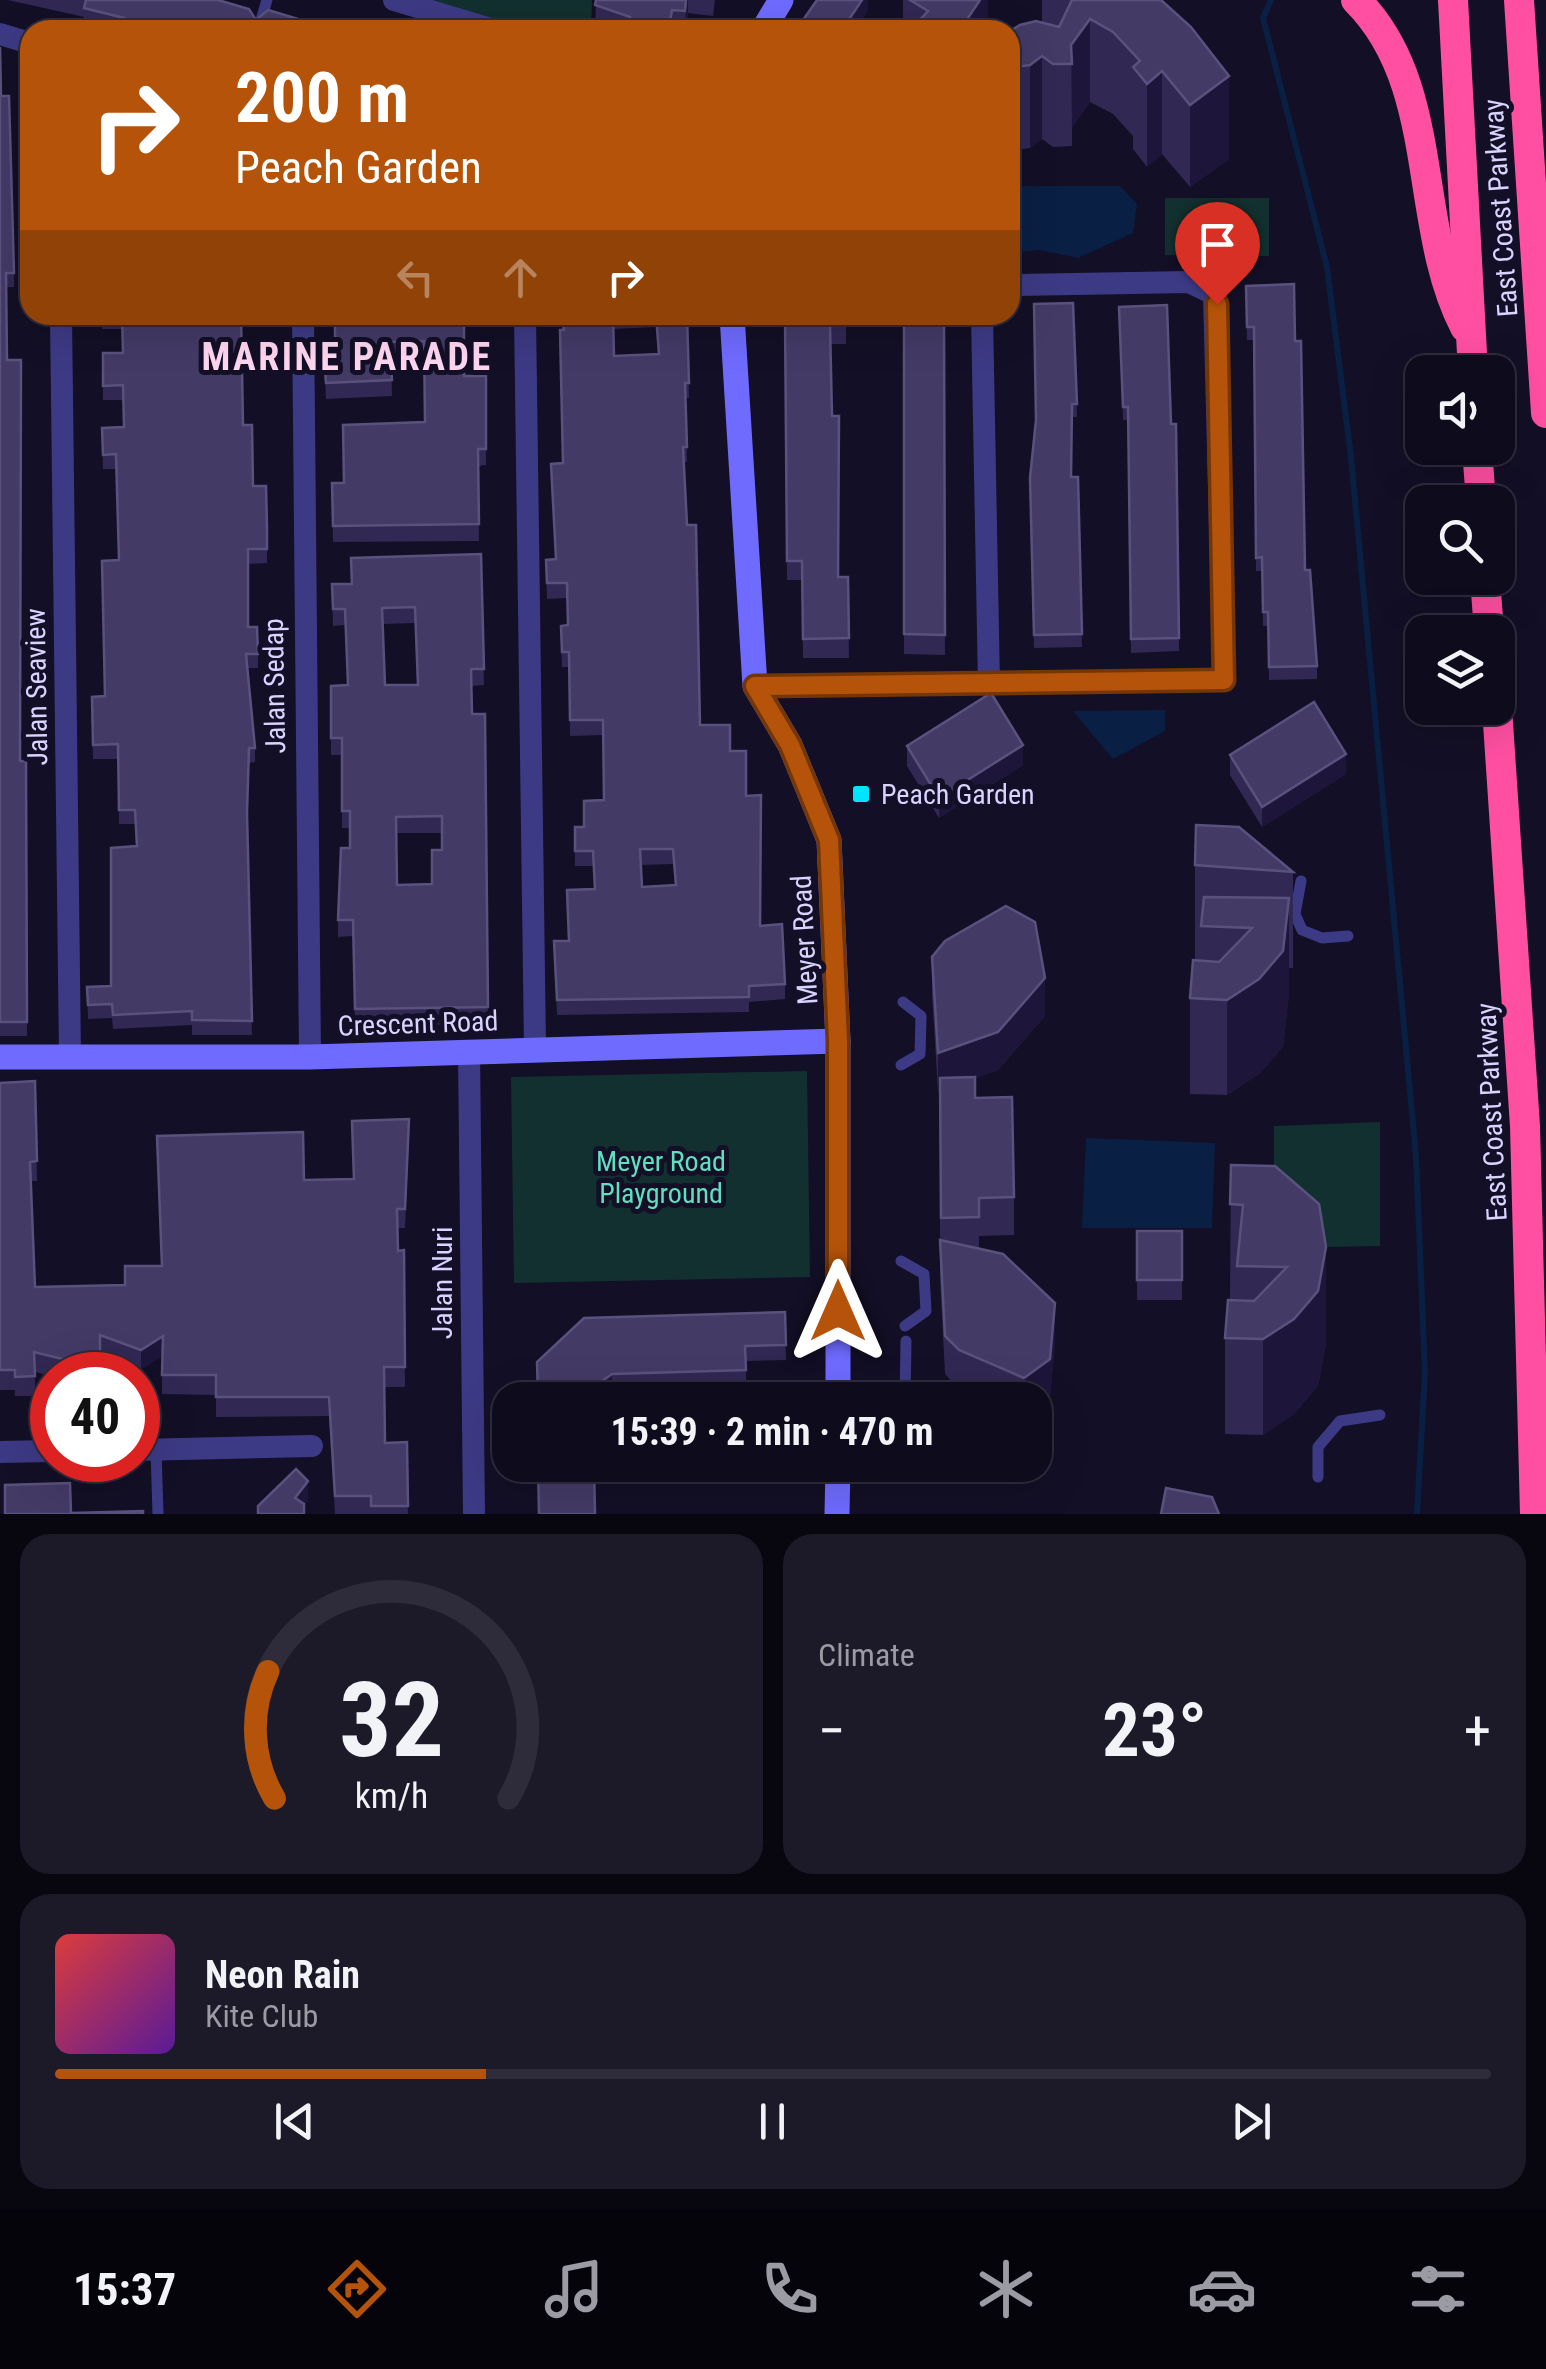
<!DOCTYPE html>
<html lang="en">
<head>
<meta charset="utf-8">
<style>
  :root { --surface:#0e0b1c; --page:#1c1929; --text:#f1f3f6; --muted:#9b9ba3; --line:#2e2b3b; --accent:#b45309 }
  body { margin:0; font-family:"Roboto Condensed",sans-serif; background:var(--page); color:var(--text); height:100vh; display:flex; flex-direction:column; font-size:38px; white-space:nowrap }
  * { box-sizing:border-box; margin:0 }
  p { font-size:32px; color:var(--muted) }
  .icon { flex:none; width:55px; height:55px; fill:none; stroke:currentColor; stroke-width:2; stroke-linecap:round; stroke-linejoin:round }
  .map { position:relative; height:1514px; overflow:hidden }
  .drawer { display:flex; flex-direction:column; gap:20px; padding:20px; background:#08060f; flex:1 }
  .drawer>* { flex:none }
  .hud { position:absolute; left:20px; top:20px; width:1000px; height:305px; border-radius:30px; box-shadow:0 10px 40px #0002,0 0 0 2px var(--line); background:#b45309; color:#fff; overflow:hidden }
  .tools { position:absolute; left:1405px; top:355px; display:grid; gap:20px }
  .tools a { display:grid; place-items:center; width:110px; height:110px; border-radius:20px; background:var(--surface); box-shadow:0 10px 40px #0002,0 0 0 2px var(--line); font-size:50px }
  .speed { position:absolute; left:30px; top:1352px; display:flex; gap:20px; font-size:50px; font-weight:700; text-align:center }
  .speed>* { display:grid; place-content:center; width:130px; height:130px; border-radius:50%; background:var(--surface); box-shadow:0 10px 40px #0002,0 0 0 2px var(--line); line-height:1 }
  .speed .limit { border:15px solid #d22; background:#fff; color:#111 }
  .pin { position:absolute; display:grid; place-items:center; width:85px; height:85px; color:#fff; margin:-102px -42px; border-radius:50% 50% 50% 0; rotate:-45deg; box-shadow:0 0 10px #0007 }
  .pin .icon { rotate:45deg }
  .me { position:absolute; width:110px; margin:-55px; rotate:0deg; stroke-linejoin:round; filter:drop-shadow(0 0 8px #0008) }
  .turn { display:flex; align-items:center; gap:35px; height:210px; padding:0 50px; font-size:45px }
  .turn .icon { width:130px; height:130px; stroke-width:2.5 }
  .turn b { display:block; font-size:70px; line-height:85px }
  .lanes { display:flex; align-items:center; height:95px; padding:0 50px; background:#0003; justify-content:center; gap:50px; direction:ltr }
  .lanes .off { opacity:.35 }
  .big { font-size:75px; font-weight:700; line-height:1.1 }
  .drawer .card { flex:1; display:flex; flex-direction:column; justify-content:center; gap:15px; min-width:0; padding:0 35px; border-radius:30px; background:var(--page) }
  .drawer .dial { align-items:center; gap:0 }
  .dial svg { height:260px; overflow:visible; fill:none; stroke:var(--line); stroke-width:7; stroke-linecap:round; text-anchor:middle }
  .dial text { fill:var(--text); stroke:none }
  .song { display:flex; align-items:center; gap:30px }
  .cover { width:120px; height:120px; border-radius:15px; background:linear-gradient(135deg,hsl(0 70% 55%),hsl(270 70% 35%)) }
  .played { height:10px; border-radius:5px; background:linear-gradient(90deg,var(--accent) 30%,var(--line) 30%) }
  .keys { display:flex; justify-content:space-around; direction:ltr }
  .heat { display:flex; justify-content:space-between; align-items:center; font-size:55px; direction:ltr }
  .drawer .tiles { flex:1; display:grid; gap:20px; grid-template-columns:1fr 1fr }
  .card:last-child { grid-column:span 2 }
  .trip { position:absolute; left:492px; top:1382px; width:560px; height:100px; border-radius:30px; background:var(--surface); box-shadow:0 10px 40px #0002,0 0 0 2px var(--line); font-weight:700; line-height:100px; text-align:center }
  .tabs { display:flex; height:160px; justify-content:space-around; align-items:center; background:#06040b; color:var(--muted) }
  .tabs .icon { width:70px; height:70px }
  .tabs .current { color:var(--accent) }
  .tabs b { font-size:45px; color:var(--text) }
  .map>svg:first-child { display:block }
  .green { fill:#12302f }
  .water { fill:#0a1f44 }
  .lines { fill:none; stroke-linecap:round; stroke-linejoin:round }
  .stream { stroke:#0a1f44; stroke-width:6 }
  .lane { stroke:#3d3a85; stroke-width:11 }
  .street { stroke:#3d3a85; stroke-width:22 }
  .secondary { stroke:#6f6bff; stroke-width:25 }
  .highway { stroke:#ff4fa3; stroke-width:30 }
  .wall { fill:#312854; fill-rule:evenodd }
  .shaded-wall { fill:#1d163a }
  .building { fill:#433a66; stroke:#5a527e; stroke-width:2.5; fill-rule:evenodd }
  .route-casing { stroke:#753606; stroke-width:25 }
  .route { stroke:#b45309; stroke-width:18 }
  .poi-dot { fill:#00e5ff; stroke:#130f26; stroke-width:4 }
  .labels { text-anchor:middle; stroke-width:10; stroke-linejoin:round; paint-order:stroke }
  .street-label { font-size:28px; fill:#d9d4ff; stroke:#130f26 }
  .poi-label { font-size:28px; fill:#d9d4ff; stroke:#130f26; text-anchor:start }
  .park-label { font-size:28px; fill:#5fe0c0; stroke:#130f26 }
  .district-label { font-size:38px; font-weight:bold; letter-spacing:2.5px; fill:#ffd6f0; stroke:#130f26 }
</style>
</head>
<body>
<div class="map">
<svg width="1546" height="1514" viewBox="0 0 1546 1514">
  <rect width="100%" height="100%" fill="#130f26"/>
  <g class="green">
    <polygon points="422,0 592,0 591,30 512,30"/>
    <polygon points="1165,198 1269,198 1269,256 1165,255"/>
    <polygon points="807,1071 810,1277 514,1283 511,1077"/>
    <polygon points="1380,1122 1380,1246 1274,1248 1274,1126"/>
  </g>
  <g class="water">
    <polygon points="1010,155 1022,161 1012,180 1017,186 1120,186 1137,204 1133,233 1078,258 1040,250 1010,253"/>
    <polygon points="1165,710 1165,731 1113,759 1073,711"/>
    <polygon points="1086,1138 1215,1143 1212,1228 1082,1228"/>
  </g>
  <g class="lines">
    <polyline class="stream" points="1271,0 1263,18 1327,267 1351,457 1416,1156 1425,1372 1417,1514"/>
    <g class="lane">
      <polyline points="258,30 267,0"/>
      <polyline points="1301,881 1295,914 1302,930 1322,938 1348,936"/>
      <polyline points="901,1065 920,1054 921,1016 903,1002"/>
      <polyline points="901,1261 924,1274 926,1311 905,1326"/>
      <polyline points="905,1400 906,1341"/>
      <polyline points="156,1450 158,1514"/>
      <polyline points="1318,1477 1318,1447 1340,1421 1380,1415"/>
    </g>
    <g class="street">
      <polyline points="394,0 494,30"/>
      <polyline points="0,34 30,43"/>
      <polyline points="61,315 70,1058"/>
      <polyline points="303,315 310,1057"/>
      <polyline points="525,315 535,1048"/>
      <polyline points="982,315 989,685"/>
      <polyline points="755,686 1224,680 1214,294 1189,282 1010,285"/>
      <polyline points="469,1051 474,1514"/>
      <polyline points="138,1450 312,1446"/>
      <polyline points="0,1452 52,1451"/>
    </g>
    <g class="secondary">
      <polyline points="763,30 781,0"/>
      <polyline points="732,315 755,686 790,745 829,840 838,1041 838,1400"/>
      <polyline points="0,1057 310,1057 838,1041"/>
      <polyline points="837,1514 838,1465"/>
    </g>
    <g class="highway">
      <path d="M 1356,0 C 1442,85 1412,225 1465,327"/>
      <polyline points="1453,0 1473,372"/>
      <polyline points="1519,0 1546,413"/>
      <polyline points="1477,448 1481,502"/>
      <polyline points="1485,578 1489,632"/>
      <polyline points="1497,708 1525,1126 1535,1514"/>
    </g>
  </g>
  <g class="wall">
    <polygon points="8,0 218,0 256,20 305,30 97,30 84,27 84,17"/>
    <polygon points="596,0 715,0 713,16 688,13 686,30 595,30"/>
    <rect x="903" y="0" width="85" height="30"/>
    <polygon points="1042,0 1161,0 1229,159 1190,187 1162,154 1147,167 1133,149 1133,136 1113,114 1090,102 1072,127 1072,146 1053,147 1042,139 1030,148 1010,151 1010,31 1042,23"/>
    <polygon points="0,47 1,96 14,273 14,287 6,287 7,360 20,761 26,761 27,1036 0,1036"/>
    <polygon points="1246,286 1295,341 1305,570 1317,666 1317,679 1269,680 1268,626 1263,626 1262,571 1256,571 1254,340 1247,340"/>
    <polygon points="1073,303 1077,417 1072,417 1071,477 1078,477 1082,647 1034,648 1030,478 1035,422"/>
    <polygon points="1119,307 1171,424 1176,424 1179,651 1131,653 1128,420 1123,420"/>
    <polygon points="102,315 241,315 243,425 253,486 267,527 267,563 248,564 248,627 258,654 258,668 248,668 255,748 255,762 249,763 247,821 252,1035 192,1035 192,1025 113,1029 112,1018 88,1019 87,987 111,986 136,846 135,824 119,824 118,759 93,759 92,711 105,696 119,560 116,469 103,469 102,428 123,427 123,400 103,400 103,353 123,353 122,329 102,329"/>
    <polygon points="464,315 464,376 486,376 486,465 478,466 479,541 333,542 332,483 344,483 425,422 424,358 391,358 392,396 326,399 324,357 335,357"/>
    <path d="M 562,315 L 687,315 L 689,398 L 686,398 L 687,462 L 683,462 L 700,725 L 730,751 L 746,796 L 760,926 L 785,984 L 785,999 L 749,1002 L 749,1012 L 557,1015 L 554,941 L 569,941 L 594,889 L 593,866 L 575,866 L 575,827 L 584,827 L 604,800 L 603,735 L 570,736 L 569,667 L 562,667 L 561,641 L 567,625 L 567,598 L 547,599 L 546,560 L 556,559 L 551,464 L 562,463 ZM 656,327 L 658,354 L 614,356 L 613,329 ZM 673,864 L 675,885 L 642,887 L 641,865 Z"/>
    <polygon points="785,315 846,315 846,344 830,344 838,577 848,577 849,658 803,658 802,580 787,580"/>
    <polygon points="903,315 944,315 945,655 904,654 904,334"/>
    <path d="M 481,554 L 484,685 L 472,686 L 472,714 L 485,714 L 488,1024 L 355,1026 L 353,936 L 338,937 L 338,920 L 350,848 L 350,828 L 342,828 L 342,755 L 331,755 L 331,686 L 348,685 L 345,625 L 333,626 L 332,584 L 351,584 ZM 415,623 L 417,685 L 385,685 L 383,624 ZM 396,833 L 442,833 L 442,850 L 432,884 L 397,885 Z"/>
    <polygon points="907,746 1023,765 939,818 907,766"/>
    <polygon points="1230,755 1346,774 1262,827 1230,775"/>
    <polygon points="1195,865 1293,872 1293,968 1289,968 1289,994 1283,1047 1259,1074 1227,1095 1190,1094 1190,998 1195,960"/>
    <polygon points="932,957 1045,1016 998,1070 975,1078 975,1098 1014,1197 1014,1235 979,1236 979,1249 1055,1341 1050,1397 1035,1408 1035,1400 986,1400 959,1389 945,1374 940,1278 940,1090 938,1091 932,995"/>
    <polygon points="35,1081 37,1181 31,1181 35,1287 125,1285 161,1266 304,1180 353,1179 409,1138 405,1228 397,1228 398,1251 404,1250 405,1387 385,1387 385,1443 407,1442 408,1514 335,1514 329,1416 216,1417 216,1395 162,1394 162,1356 141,1369 100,1355 100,1375 52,1375 52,1376 35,1372 35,1396 15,1396 15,1390 0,1390 0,1083"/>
    <polygon points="1231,1165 1326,1343 1318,1386 1294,1414 1263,1435 1225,1434 1225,1338 1230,1300"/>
    <rect x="1137" y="1231" width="45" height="69"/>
    <polygon points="785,1312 786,1360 746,1361 746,1385 612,1389 537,1362"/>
  </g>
  <g class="shaded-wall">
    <polygon points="686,0 688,0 688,13 685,30"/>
    <polygon points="862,0 868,0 868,11 855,30 842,30"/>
    <polygon points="980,0 988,0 988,30 960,30"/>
    <polygon points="1090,19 1090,102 1072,127 1071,45"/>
    <polygon points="1042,56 1042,139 1030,148 1030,65"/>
    <polygon points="1162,71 1162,154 1147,167 1147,84"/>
    <polygon points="1229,76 1229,159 1190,187 1190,105"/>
    <polygon points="1023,745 1023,765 939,818 939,798"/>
    <polygon points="1346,754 1346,774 1262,827 1262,807"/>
    <polygon points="1289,898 1289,994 1283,1047 1259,1074 1227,1095 1227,1000"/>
    <polygon points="1045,978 1045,1016 998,1070 938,1091 938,1053"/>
    <polygon points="1326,1247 1326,1343 1318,1386 1294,1414 1263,1435 1263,1339"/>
    <polygon points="1055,1303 1055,1341 1050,1397 1035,1408 1035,1400 1024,1400 1024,1378"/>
    <polygon points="163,1336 163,1356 141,1369 141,1350"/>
    <polygon points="100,1358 100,1375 83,1375 83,1364"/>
    <polygon points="612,1374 612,1389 597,1400 594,1400 594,1387"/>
    <polygon points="308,1481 308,1501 298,1514 295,1498"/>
  </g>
  <g class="building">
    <polygon points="86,0 218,0 249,9 256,20 268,10 305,21 302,30 120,30 124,18 84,8"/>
    <polygon points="596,0 686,0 685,11 672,10 669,27 630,22 630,17 595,5"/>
    <polygon points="817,0 862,0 842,30 796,30"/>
    <polygon points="910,0 980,0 960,30 911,30 928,11"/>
    <polygon points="1072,0 1161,0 1191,27 1229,76 1190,105 1162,71 1147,84 1133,67 1140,61 1113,32 1090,19 1071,45 1072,64 1053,64 1042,56 1030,65 1010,68 1010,31 1020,25 1036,21 1059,27"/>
    <polygon points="0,47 1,96 9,96 14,273 6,273 7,360 21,360 20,761 26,761 27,1022 0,1022"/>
    <polygon points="1294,284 1295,341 1301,341 1305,570 1310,570 1317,666 1269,667 1268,612 1263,612 1262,557 1256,558 1254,327 1247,327 1246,286"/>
    <polygon points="1073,303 1077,404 1072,404 1071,477 1078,477 1082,634 1034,635 1030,478 1036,420 1034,304"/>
    <polygon points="1167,305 1171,424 1176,424 1179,638 1131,639 1128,407 1123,407 1119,307"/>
    <polygon points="122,315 241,315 243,425 252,425 253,486 266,486 267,527 267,549 248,549 248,627 257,627 258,654 246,654 255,748 249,748 247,813 252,1021 192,1020 192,1011 113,1015 112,1004 88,1005 87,987 111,986 111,848 137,846 135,810 119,810 118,744 93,745 92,697 105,696 102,561 119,560 116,454 103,455 102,428 124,427 123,385 103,386 103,353 123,353"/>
    <polygon points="335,315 464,315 464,376 486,376 486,449 478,449 479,524 333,526 332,483 344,483 343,425 425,422 424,341 390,342 392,380 326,383 324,357 335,357"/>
    <path d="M 563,315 L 613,315 L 614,356 L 659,354 L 656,315 L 687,315 L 689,383 L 685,383 L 687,447 L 683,447 L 687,525 L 696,525 L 700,725 L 730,725 L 730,751 L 746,751 L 746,796 L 761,795 L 760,926 L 782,924 L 785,984 L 749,986 L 749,997 L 557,1000 L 554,941 L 569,941 L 567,890 L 595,889 L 593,851 L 575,851 L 575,827 L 584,827 L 584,801 L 604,800 L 603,720 L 570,720 L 569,652 L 562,652 L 561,626 L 568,625 L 567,583 L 547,583 L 546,560 L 556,559 L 551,464 L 563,463 L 560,330 L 564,330 ZM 640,849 L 673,849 L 676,885 L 642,887 Z"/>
    <polygon points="785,315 846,315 846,325 830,325 832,416 839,416 838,577 848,577 849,638 803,639 802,561 787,561"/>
    <polygon points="904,315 944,315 945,635 904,634"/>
    <path d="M 481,554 L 484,669 L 471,669 L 472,714 L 485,714 L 488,1007 L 355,1009 L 353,920 L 338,920 L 341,848 L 350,848 L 350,811 L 342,811 L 342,738 L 331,738 L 331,686 L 348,685 L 345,609 L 333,609 L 332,584 L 352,584 L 351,558 ZM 415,607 L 418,685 L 385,685 L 382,608 ZM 442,816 L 442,850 L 432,850 L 432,884 L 397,885 L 396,817 Z"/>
    <polygon points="991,693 1023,745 939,798 907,746"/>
    <polygon points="1314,702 1346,754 1262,807 1230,755"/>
    <polygon points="1196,825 1239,827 1293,872 1195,865"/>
    <polygon points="1204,897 1289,898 1283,951 1259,979 1227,1000 1190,998 1193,960 1219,962 1252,928 1201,926"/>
    <polygon points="1006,906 1035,922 1045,978 998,1032 938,1053 932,957 945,941"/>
    <polygon points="975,1077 975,1098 1012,1097 1014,1197 979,1198 979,1217 941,1218 940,1078"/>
    <polygon points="35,1081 37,1161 30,1162 35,1287 125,1285 125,1266 162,1266 157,1136 303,1132 304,1180 354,1179 352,1121 409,1119 405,1209 397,1209 398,1251 404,1250 405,1367 384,1367 385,1443 407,1442 408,1506 371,1506 371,1496 335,1496 329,1397 216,1397 216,1375 162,1375 163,1336 141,1350 100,1335 100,1358 83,1364 34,1352 35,1376 15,1377 15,1370 0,1370 0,1083"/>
    <polygon points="1231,1165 1275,1166 1319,1204 1326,1247 1318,1291 1294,1319 1263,1339 1225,1338 1228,1300 1254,1301 1287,1267 1237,1266 1243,1205 1230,1204"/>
    <rect x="1137" y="1231" width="45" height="49"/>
    <polygon points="940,1240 1003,1254 1055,1303 1050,1359 1024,1378 959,1350 945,1336"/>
    <polygon points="785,1312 786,1345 745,1346 746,1370 612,1374 594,1387 594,1400 538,1400 537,1362 584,1318"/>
    <polygon points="538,1465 594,1465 595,1514 539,1514"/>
    <polygon points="296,1469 308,1481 295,1498 304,1504 304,1514 258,1514 258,1506"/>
    <polygon points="70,1483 71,1513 143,1511 143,1514 5,1514 5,1485"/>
    <polygon points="1166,1488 1212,1497 1219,1514 1161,1514"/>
  </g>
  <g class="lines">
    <defs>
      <polyline id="route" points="838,1311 838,1041 829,840 790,745 755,686 1224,680 1217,304"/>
    </defs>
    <use href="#route" class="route-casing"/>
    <use href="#route" class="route"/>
  </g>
  <rect class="poi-dot" x="851" y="784" width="20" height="20" rx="5"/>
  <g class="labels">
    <g class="street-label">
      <text transform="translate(1500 208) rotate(-94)" y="10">East Coast Parkway</text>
      <text transform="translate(274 686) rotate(-91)" y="10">Jalan Sedap</text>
      <text transform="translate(36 687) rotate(-91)" y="10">Jalan Seaview</text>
      <text transform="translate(804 940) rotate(-93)" y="10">Meyer Road</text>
      <text transform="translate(418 1023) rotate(-2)" y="10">Crescent Road</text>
      <text transform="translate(1491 1112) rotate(-93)" y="10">East Coast Parkway</text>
      <text transform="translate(442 1283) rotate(-90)" y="10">Jalan Nuri</text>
    </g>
    <g class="poi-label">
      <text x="881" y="804">Peach Garden</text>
    </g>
    <g class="park-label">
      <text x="661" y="1171">Meyer Road<tspan x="661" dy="32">Playground</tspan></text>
    </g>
    <g class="district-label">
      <text x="347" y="370">MARINE PARADE</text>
    </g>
  </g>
</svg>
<div class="tools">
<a><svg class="icon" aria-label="sound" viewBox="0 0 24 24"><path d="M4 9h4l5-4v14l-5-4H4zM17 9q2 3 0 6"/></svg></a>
<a><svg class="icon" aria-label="search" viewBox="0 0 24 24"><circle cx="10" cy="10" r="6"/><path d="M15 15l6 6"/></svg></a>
<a><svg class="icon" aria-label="layers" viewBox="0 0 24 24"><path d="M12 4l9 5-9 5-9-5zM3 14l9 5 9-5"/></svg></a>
</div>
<div class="speed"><div class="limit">40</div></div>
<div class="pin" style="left:1217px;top:304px;background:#d93025"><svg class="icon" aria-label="arrive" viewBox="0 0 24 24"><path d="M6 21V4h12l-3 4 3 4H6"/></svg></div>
<svg class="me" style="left:838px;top:1311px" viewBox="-20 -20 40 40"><path d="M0-17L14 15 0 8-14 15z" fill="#b45309" stroke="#fff" stroke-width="4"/></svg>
<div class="trip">15:39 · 2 min · 470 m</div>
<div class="hud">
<div class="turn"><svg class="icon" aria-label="right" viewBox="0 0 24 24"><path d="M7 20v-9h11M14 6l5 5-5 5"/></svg><div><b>200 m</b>Peach Garden</div></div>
<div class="lanes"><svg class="icon off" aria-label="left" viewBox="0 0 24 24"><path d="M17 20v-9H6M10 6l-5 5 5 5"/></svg><svg class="icon off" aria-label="ahead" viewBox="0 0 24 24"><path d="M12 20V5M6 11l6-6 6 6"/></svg><svg class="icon" aria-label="right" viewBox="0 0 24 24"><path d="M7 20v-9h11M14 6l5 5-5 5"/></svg></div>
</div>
</div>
<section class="drawer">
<div class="tiles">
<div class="card dial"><svg viewBox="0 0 100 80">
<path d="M14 69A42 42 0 1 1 86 69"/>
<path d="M14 69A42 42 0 0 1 12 30" stroke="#b45309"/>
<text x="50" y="56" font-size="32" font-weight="700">32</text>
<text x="50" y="72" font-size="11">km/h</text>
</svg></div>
<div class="card"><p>Climate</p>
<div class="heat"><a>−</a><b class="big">23°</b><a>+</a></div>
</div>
<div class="card">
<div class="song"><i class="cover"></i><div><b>Neon Rain</b><p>Kite Club</p></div></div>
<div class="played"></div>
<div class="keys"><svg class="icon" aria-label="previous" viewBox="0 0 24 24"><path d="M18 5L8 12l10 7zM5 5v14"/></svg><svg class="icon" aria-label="pause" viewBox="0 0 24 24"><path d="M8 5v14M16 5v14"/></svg><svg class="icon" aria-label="next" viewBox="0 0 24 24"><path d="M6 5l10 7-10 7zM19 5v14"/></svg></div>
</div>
</div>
</section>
<nav class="tabs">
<b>15:37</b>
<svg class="icon current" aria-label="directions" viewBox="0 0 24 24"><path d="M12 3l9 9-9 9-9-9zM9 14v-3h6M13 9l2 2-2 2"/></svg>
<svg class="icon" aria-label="music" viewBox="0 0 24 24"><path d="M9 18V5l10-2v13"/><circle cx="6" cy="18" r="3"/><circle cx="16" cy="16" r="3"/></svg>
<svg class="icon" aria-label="phone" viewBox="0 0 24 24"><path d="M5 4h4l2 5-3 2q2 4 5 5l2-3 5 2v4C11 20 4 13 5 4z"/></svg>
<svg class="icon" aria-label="climate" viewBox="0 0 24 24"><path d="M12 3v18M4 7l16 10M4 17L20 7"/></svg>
<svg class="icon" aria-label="car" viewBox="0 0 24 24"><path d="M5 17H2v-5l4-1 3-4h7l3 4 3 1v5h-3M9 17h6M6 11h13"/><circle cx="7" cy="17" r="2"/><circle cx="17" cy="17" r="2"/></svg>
<svg class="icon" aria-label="filters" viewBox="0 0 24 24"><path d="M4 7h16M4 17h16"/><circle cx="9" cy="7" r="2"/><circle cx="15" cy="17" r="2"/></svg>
</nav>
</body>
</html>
